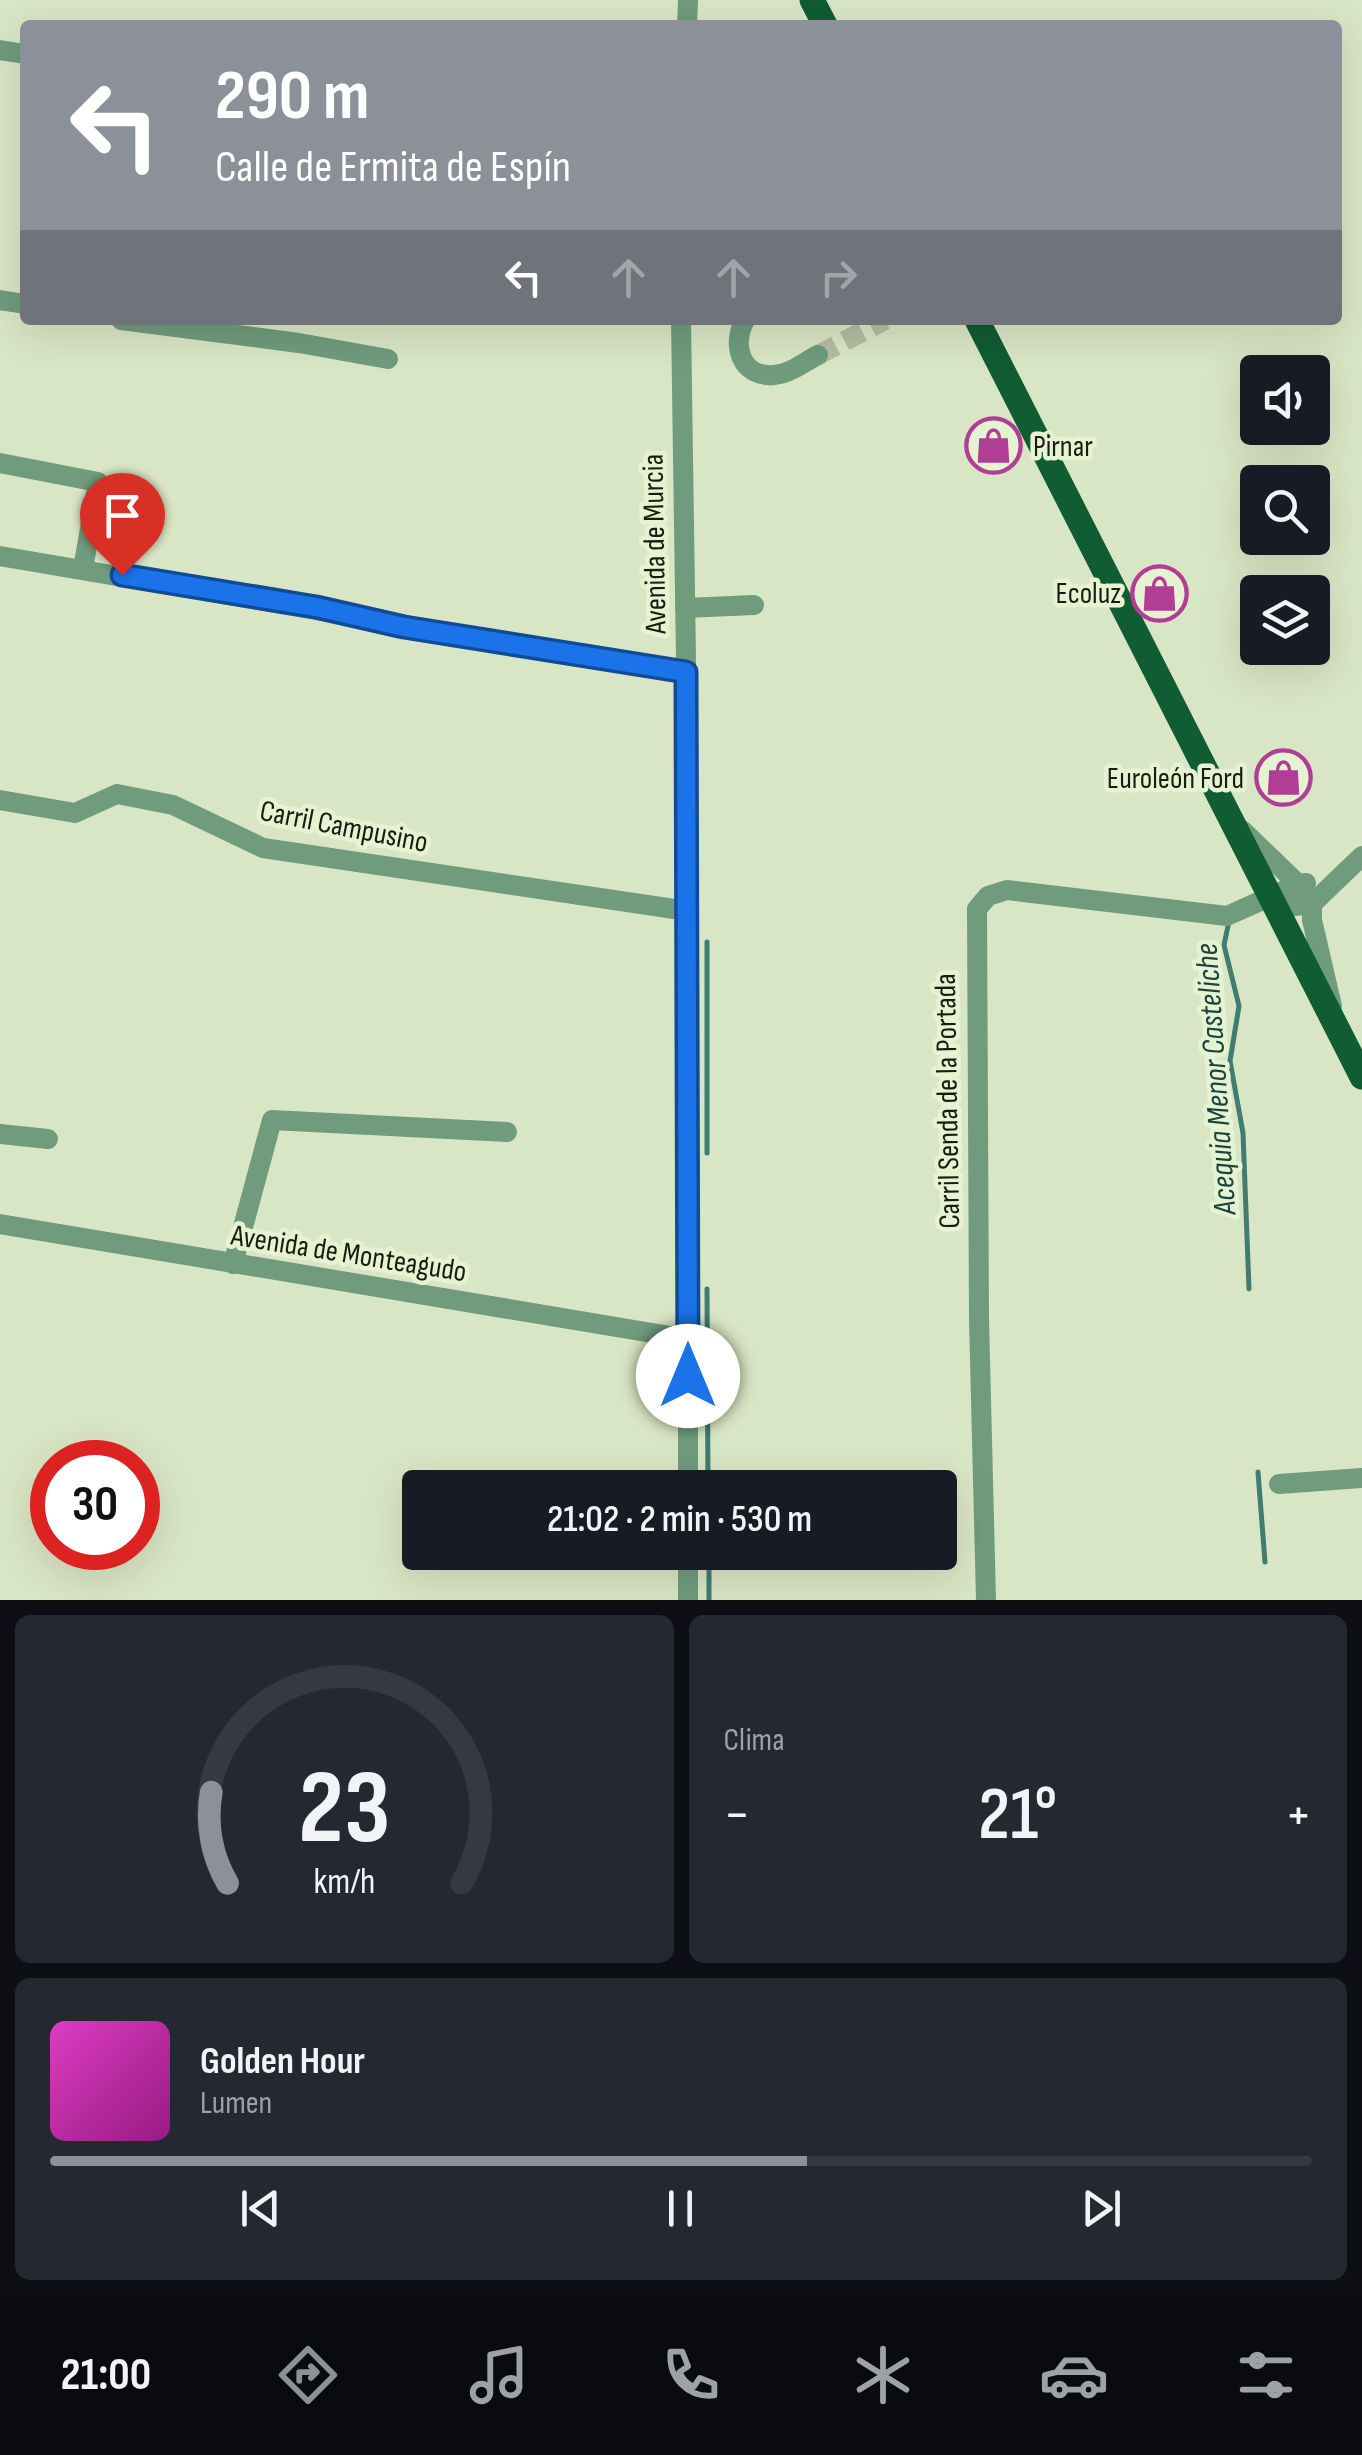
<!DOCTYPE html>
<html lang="es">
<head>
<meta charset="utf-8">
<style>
  :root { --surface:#171b24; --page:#242831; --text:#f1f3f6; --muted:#9ea1a6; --line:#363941; --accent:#8c9099 }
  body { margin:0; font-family:"Sofia Sans Condensed",sans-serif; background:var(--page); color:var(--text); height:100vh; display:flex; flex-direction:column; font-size:38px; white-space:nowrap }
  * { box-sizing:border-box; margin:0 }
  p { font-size:32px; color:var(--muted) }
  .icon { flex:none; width:55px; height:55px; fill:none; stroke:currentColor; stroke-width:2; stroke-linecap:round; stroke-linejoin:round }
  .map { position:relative; height:1600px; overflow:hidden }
  .panel { display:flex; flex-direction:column; gap:15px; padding:15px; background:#0d0f14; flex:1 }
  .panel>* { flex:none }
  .guide { position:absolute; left:20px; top:20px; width:1322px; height:305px; border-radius:10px; box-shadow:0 10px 40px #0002; background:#8c9099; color:#fff; overflow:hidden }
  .fabs { position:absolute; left:1240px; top:355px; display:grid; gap:20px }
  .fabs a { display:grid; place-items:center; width:90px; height:90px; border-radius:10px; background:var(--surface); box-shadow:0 10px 40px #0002; font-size:50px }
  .speed { position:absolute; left:30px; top:1440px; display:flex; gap:20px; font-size:50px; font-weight:700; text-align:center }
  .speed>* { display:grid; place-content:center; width:130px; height:130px; border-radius:50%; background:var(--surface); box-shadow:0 10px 40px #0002; line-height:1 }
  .speed .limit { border:15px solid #d22; background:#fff; color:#111 }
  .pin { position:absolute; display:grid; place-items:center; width:85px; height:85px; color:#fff; margin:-102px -42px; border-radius:50% 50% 50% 0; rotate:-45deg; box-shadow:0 0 10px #0007 }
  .pin .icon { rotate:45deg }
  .me { position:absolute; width:110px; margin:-55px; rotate:0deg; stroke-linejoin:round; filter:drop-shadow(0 0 8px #0008) }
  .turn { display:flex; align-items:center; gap:35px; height:210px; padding:0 30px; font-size:45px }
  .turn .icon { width:130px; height:130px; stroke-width:2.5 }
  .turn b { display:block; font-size:70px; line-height:85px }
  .lanes { display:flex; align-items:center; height:95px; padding:0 30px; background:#0003; justify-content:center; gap:50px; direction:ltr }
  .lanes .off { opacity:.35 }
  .big { font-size:75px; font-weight:600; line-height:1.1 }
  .panel .widget { flex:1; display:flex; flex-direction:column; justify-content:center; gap:15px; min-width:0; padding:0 35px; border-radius:15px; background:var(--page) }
  .panel .dial { align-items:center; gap:0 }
  .dial svg { height:260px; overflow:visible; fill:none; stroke:var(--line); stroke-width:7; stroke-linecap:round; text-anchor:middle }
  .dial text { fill:var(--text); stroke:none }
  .song { display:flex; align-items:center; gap:30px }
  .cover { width:120px; height:120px; border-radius:15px; background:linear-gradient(135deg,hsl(310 70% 55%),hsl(310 70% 35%)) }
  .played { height:10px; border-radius:5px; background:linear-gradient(90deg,var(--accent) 60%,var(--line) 60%) }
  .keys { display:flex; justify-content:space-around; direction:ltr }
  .heat { display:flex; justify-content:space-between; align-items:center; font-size:55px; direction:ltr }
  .panel .tiles { flex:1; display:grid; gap:15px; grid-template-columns:1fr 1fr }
  .widget:last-child { grid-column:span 2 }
  .trip { position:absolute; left:402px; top:1470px; width:555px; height:100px; border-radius:10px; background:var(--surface); box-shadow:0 10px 40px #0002; font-weight:600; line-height:100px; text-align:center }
  .dock { display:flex; height:160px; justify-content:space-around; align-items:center; background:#090b0e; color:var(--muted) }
  .dock .icon { width:70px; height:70px }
  .dock .selected { color:var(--accent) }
  .dock b { font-size:45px; color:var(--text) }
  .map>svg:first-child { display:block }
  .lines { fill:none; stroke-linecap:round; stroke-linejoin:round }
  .stream { stroke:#407c70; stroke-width:5 }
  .minor-tunnel { stroke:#b3bea1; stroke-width:20; stroke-dasharray:20 10; stroke-linecap:butt }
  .minor { stroke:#709b7d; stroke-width:20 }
  .major { stroke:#105c33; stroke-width:25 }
  .route-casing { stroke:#114b97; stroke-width:25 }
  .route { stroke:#1a73e8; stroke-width:18 }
  .labels { text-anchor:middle; stroke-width:9; stroke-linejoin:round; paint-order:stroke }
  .poi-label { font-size:30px; fill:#191d11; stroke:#e6f3d2; text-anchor:end }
  .street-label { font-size:30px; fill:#191d11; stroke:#e6f3d2 }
  .water-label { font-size:32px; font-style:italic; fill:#1c443e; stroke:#e6f3d2 }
</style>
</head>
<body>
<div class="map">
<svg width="1362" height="1600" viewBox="0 0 1362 1600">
  <rect width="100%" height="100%" fill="#d9e6c5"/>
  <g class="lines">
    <g class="stream">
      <polyline points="1228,926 1224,945 1239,1006 1230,1061 1243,1133 1249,1289"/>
      <polyline points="707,942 707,1153"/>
      <polyline points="707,1289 708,1488"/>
      <polyline points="1258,1472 1265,1562"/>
      <polyline points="709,1552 709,1600"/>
    </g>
    <polyline class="minor-tunnel" points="818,355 885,320"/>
    <g class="minor">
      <polyline points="687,25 688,0"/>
      <polyline points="0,50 25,54"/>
      <polyline points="0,300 25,304"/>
      <polyline points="121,320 299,343 388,359"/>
      <polyline points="681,320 688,798 688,1488"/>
      <path d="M 745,320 C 731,345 741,378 774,375 C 790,374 804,362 818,355"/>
      <polyline points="0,463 98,482 83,569"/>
      <polyline points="0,556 686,673"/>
      <polyline points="685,608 754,605"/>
      <polyline points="0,800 75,813 117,794 173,805 263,848 688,911"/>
      <polyline points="1242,830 1298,884 1306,883"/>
      <polyline points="1332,1006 1312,920 1312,904 1362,856"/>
      <polyline points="0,1134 48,1139"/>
      <polyline points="0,1224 688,1339"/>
      <polyline points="233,1264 272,1120 507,1132"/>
      <polyline points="1279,1484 1362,1478"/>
      <polyline points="688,1552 688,1600"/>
      <polyline points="986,1600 979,1319 977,909 988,896 1007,890 1227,916 1298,884 1312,904 1277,908"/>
    </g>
    <g class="major">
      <polyline points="812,0 825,25"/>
      <polyline points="977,320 1362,1077"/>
    </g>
  </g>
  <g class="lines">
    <defs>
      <polyline id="route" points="122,575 316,607 404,627 686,672 688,1376"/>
    </defs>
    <use href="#route" class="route-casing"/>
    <use href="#route" class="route"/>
  </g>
  <defs>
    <symbol id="shop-ring" viewBox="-11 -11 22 22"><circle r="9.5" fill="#e6f3d2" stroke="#b13d95" stroke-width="1.5"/><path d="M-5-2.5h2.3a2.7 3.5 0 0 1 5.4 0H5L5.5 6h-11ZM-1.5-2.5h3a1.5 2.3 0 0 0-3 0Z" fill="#b13d95"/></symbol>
  </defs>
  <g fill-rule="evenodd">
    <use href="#shop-ring" x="962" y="414" width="63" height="63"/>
    <use href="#shop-ring" x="1128" y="562" width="63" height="63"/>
    <use href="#shop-ring" x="1252" y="746" width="63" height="63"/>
  </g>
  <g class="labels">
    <g class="poi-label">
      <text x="1033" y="456" text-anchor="start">Pirnar</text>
      <text x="1121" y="603">Ecoluz</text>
      <text x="1244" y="788">Euroleón Ford</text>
    </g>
    <g class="street-label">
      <text transform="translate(654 544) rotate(-91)" y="10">Avenida de Murcia</text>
      <text transform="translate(344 826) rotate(11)" y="10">Carril Campusino</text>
      <text transform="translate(947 1101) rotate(-91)" y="10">Carril Senda de la Portada</text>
      <text transform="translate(349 1253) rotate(9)" y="10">Avenida de Monteagudo</text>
    </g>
    <g class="water-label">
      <text transform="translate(1215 1079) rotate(-94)" y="11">Acequia Menor Casteliche</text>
    </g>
  </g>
</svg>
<div class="fabs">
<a><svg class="icon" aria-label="sound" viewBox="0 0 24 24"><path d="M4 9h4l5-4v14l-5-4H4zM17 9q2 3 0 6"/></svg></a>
<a><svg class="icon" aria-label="search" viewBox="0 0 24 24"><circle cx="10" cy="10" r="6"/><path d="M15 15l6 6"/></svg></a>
<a><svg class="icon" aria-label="layers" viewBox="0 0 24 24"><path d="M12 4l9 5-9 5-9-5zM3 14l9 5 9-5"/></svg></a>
</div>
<div class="speed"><div class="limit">30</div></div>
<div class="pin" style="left:122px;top:575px;background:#d93025"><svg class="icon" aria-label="arrive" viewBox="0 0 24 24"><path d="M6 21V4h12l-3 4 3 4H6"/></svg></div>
<svg class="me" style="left:688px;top:1376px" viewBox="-20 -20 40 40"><circle r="19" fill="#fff"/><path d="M0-13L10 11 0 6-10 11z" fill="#1a73e8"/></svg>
<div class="trip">21:02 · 2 min · 530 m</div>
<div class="guide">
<div class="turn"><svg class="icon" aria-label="left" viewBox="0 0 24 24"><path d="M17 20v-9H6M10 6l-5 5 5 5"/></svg><div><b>290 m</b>Calle de Ermita de Espín</div></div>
<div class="lanes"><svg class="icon" aria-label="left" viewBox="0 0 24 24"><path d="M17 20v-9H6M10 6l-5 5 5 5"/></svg><svg class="icon off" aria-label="ahead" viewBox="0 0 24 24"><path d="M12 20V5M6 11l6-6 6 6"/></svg><svg class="icon off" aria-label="ahead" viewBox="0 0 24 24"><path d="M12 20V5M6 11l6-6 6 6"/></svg><svg class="icon off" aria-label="right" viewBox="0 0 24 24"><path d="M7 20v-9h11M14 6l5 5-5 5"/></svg></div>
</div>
</div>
<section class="panel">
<div class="tiles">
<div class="widget dial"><svg viewBox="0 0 100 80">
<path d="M14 69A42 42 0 1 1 86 69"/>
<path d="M14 69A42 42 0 0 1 9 41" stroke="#8c9099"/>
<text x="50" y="56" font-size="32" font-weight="700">23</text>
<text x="50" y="72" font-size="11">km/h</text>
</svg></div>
<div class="widget"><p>Clima</p>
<div class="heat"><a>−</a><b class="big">21°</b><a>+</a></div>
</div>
<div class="widget">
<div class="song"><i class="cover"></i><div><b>Golden Hour</b><p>Lumen</p></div></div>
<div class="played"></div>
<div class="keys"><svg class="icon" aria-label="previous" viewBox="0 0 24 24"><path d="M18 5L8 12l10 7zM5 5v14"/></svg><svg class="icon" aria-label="pause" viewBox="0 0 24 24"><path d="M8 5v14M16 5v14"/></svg><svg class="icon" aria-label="next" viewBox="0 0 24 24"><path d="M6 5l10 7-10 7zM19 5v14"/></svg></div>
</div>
</div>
</section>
<nav class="dock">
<b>21:00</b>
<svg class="icon selected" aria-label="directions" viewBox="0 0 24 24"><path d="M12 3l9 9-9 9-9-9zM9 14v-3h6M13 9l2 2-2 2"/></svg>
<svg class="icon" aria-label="music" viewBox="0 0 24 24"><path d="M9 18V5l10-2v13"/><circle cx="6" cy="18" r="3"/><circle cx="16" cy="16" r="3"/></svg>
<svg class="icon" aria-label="phone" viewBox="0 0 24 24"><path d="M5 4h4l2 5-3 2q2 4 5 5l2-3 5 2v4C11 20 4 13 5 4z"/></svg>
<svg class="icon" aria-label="climate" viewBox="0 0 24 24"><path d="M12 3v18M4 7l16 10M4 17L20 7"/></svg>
<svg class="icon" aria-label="car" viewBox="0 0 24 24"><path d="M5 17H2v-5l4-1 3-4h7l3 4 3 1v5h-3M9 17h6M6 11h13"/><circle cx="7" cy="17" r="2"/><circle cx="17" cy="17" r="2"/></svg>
<svg class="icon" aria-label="filters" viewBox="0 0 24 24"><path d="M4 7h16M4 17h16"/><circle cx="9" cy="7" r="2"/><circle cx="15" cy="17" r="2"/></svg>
</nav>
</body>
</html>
